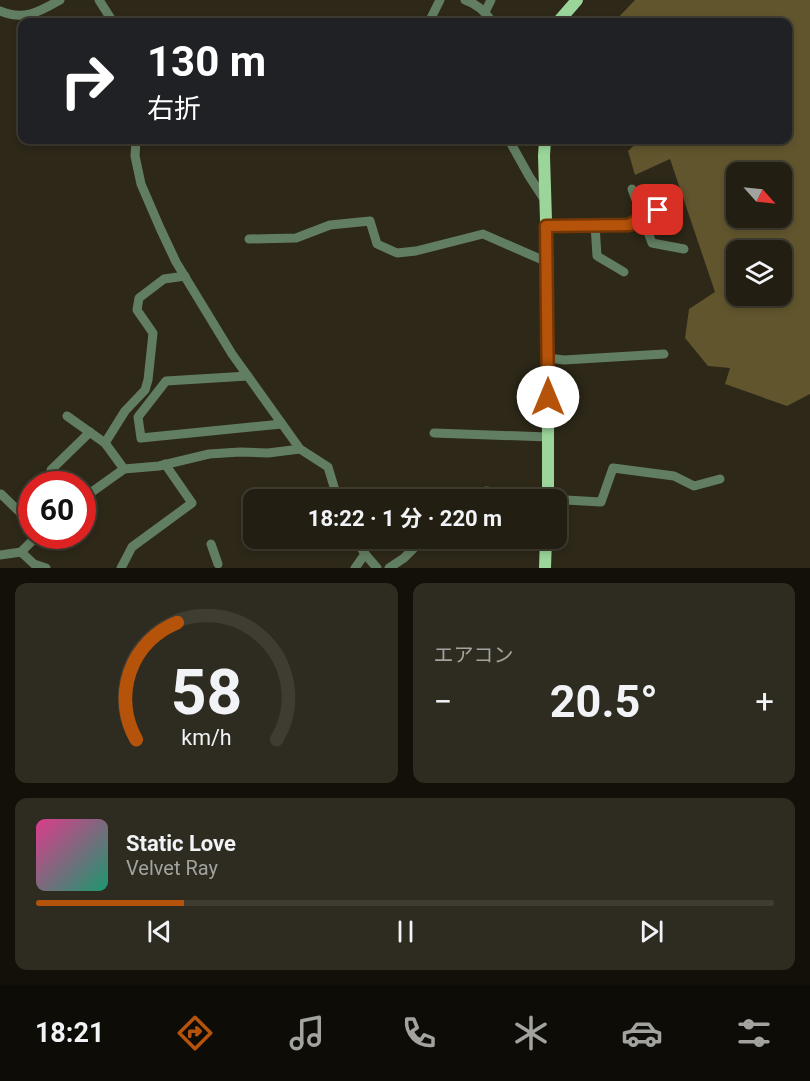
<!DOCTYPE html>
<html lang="ja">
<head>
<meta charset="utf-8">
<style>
  :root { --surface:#221e12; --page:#2e2b20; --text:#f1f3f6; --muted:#a2a29f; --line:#3f3c32; --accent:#b45309 }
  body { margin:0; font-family:Roboto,"Noto Sans JP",sans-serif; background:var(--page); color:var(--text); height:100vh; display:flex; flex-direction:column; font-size:22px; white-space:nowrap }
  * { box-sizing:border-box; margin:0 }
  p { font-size:20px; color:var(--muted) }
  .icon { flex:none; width:33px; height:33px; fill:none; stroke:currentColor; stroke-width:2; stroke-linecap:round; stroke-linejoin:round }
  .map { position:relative; height:568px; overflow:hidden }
  .panel { display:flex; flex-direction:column; gap:15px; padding:15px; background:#13100a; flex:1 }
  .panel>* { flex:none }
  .guide { position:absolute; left:18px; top:18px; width:774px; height:126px; border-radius:12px; box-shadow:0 3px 9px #0003,0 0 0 2px var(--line); background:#202124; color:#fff; overflow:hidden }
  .needle { width:39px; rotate:117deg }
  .fabs { position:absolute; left:726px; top:162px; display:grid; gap:12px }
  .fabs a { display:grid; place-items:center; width:66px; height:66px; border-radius:12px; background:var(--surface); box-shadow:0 3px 9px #0003,0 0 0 2px var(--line); font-size:30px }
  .speed { position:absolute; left:18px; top:471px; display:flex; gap:12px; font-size:30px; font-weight:700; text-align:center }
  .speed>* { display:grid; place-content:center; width:78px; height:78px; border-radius:50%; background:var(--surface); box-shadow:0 3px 9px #0003,0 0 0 2px var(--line); line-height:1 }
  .speed .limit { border:9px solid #d22; background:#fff; color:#111 }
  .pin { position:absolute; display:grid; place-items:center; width:51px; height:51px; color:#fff; margin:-26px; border-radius:12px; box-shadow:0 3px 9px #0006 }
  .me { position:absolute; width:66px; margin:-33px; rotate:0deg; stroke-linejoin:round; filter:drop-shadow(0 0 4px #0008) }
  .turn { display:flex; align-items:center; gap:21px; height:126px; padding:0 30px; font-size:27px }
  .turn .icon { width:78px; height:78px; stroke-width:2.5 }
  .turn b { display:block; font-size:42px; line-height:51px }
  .big { font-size:45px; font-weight:700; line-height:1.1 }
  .panel .card { flex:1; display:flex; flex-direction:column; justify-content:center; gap:9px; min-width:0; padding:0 21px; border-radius:12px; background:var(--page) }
  .panel .dial { align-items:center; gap:0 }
  .dial svg { height:156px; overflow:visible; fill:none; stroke:var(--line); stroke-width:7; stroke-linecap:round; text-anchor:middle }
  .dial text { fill:var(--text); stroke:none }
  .song { display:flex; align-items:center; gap:18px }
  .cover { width:72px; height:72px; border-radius:9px; background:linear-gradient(135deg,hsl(330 70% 55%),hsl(160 70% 35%)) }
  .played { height:6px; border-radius:3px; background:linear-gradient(90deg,var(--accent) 20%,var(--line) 20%) }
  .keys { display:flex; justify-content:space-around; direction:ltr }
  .heat { display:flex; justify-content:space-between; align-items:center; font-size:33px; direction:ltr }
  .panel .tiles { flex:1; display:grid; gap:15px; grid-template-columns:1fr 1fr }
  .card:last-child { grid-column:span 2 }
  .trip { position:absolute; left:243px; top:489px; width:324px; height:60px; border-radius:12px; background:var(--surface); box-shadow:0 3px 9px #0003,0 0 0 2px var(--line); font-weight:700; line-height:60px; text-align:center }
  .dock { display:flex; height:96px; justify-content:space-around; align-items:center; background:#0e0c07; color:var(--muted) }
  .dock .icon { width:42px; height:42px }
  .dock .current { color:var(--accent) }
  .dock b { font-size:27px; color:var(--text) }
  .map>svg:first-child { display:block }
  .forest { fill:#61552d; fill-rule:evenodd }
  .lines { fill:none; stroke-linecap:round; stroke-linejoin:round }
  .minor { stroke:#627e62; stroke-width:9 }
  .major { stroke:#9bd59a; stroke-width:12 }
  .route-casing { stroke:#753606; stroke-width:15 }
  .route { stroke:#b45309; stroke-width:10 }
</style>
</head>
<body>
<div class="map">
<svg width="810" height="568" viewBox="0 0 810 568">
  <rect width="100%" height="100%" fill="#2d2818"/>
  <path class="forest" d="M 635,0 L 810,0 L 810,394 L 787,406 L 725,384 L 730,368 L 708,366 L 685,338 L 689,309 L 715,292 L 670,159 L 635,175 L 628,151 L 640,140 L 647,140 L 659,146 L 663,140 L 788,140 L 788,22 L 614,22 ZM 736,172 L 782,172 L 782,218 L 736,218 ZM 736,250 L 782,250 L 782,296 L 736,296 Z"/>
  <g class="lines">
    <g class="minor">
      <polyline points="99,0 113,22"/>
      <path d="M 465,0 C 477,4 485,11 492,22"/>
      <path d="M 0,11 C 24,21 39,12 60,0"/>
      <polyline points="485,12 491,0"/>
      <polyline points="429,22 440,0"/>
      <polyline points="136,140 135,156 141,184 160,228 176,262 232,354 300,449 328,467 338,500"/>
      <polyline points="509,140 529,176 546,202"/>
      <polyline points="632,189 652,243 684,249"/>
      <polyline points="595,225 597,256 624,272"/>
      <polyline points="546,226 629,225 658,210"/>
      <polyline points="249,239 296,238 330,225 370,221 377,244 397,253 416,251 483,234 547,262"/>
      <polyline points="548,358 564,360 664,354"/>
      <polyline points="248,376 166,381 138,417 141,438 282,424"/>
      <polyline points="67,416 105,443"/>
      <polyline points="434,433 548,437"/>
      <polyline points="124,469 159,466 209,454 240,452 268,453 300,449"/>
      <polyline points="51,470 90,432"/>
      <polyline points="486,491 548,499 601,502 613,468 674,476 694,486 720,479"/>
      <polyline points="1,494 32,524"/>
      <polyline points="82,499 124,469 105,443 125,411 145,390 148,380 153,333 137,310 139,298 164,279 185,276"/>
      <polyline points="355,538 365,554 377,568"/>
      <polyline points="211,544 218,564"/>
      <polyline points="21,552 34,564 46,568"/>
      <polyline points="0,555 21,552 37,536"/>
      <polyline points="121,568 132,547 192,503 165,464"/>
      <polyline points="355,568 365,554"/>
      <polyline points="389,568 404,558 414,548 404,540"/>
    </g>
    <g class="major">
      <polyline points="558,22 577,0"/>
      <polyline points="545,140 544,156 548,284 548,500"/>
      <polyline points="545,568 546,538"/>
    </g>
  </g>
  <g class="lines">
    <defs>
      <polyline id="route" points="548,397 546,226 629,225 658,210"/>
    </defs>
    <use href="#route" class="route-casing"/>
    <use href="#route" class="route"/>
  </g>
</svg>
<div class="fabs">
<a><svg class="needle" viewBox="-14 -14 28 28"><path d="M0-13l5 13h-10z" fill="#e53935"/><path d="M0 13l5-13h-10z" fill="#a2a29f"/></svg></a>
<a><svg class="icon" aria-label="layers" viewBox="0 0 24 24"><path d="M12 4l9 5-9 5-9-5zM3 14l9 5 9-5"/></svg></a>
</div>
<div class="speed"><div class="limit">60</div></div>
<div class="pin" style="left:658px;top:210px;background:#d93025"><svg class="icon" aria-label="arrive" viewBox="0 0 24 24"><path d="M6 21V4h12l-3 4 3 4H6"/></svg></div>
<svg class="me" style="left:548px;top:397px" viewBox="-20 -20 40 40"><circle r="19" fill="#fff"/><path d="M0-13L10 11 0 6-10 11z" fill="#b45309"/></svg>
<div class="trip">18:22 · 1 分 · 220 m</div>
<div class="guide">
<div class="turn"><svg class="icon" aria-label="right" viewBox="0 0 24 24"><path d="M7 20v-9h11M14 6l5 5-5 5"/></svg><div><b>130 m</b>右折</div></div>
</div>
</div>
<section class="panel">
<div class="tiles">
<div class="card dial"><svg viewBox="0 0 100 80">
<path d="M14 69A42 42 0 1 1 86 69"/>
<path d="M14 69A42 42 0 0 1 35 9" stroke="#b45309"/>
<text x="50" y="56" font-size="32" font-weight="700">58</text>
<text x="50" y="72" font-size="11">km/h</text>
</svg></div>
<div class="card"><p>エアコン</p>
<div class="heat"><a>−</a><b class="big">20.5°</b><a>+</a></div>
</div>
<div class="card">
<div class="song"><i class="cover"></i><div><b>Static Love</b><p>Velvet Ray</p></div></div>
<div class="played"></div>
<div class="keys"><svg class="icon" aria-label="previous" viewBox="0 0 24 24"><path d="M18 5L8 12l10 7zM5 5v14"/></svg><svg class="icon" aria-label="pause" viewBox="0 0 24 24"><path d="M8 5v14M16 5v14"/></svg><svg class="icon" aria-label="next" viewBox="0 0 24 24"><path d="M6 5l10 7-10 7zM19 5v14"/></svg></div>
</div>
</div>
</section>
<nav class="dock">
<b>18:21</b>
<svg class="icon current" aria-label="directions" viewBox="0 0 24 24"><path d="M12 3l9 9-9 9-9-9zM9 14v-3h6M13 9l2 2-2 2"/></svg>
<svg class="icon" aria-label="music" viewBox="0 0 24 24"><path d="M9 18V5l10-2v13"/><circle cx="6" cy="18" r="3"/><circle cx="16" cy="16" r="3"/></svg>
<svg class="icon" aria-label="phone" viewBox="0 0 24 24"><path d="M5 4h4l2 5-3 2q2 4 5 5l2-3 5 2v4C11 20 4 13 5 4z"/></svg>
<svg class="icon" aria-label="climate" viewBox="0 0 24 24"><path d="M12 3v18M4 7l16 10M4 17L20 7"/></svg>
<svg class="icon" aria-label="car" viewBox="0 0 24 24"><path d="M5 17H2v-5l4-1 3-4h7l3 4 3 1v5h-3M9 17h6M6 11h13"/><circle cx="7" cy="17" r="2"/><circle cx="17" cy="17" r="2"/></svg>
<svg class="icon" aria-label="filters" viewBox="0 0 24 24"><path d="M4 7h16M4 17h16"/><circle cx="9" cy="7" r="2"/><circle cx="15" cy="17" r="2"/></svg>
</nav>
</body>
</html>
